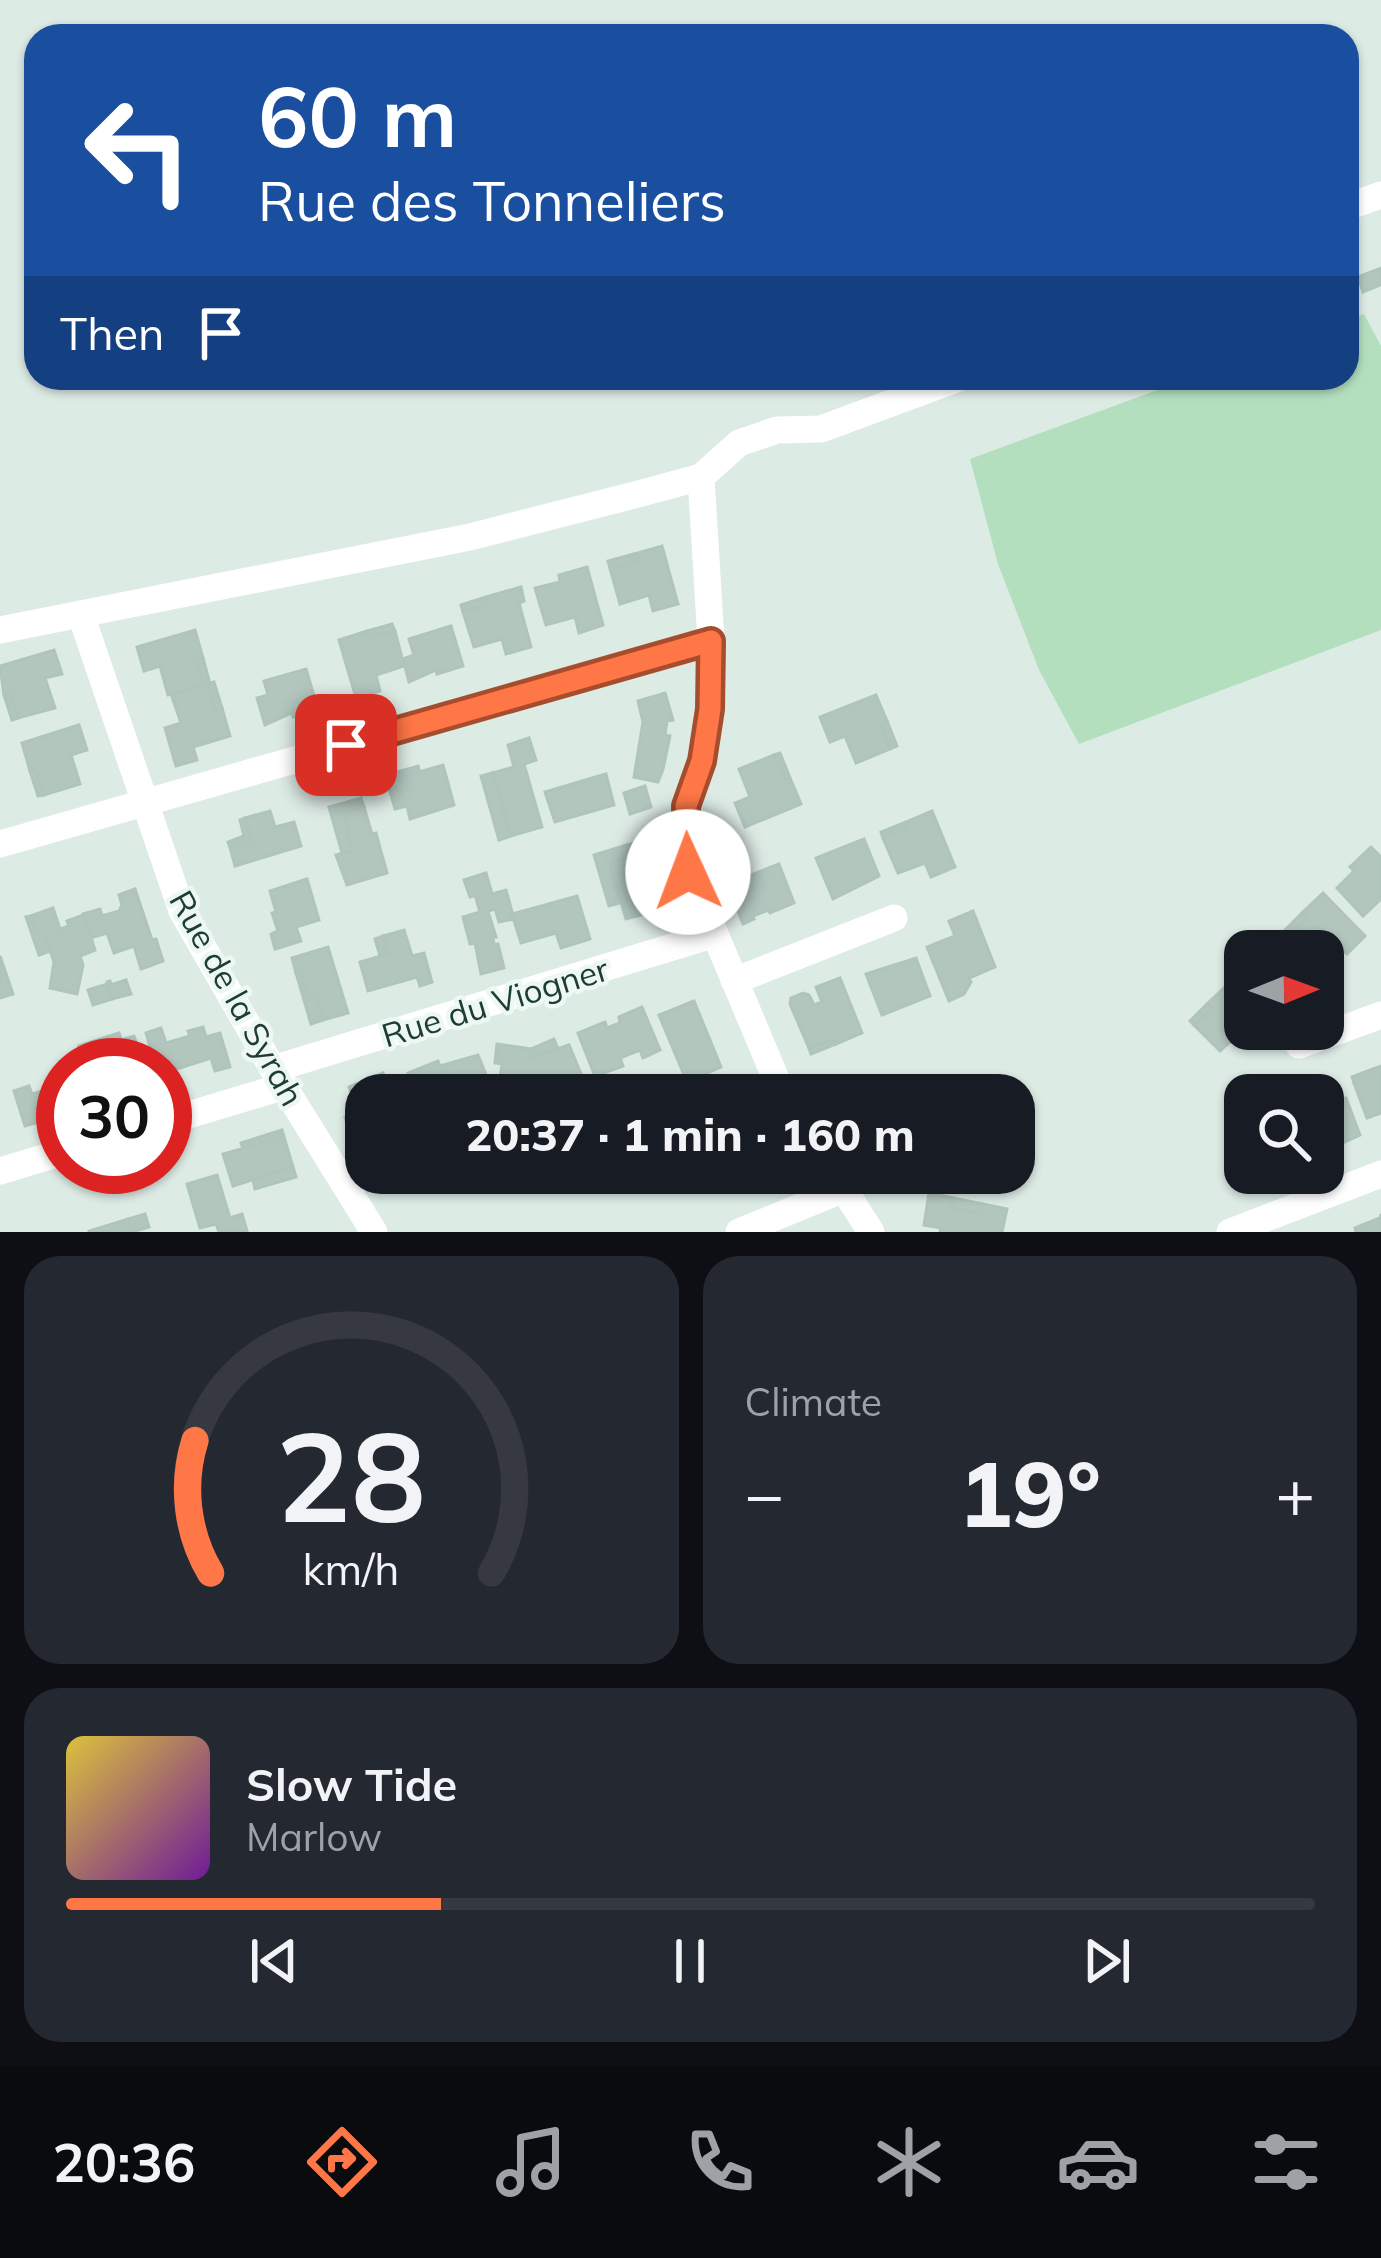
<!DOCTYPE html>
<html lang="en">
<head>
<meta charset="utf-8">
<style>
  :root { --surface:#171b24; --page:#242831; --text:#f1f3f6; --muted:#9ea1a6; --line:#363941; --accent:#ff7747 }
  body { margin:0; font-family:Mulish,sans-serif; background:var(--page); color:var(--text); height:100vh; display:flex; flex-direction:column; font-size:45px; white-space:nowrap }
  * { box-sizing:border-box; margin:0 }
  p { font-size:39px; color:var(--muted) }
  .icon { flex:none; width:66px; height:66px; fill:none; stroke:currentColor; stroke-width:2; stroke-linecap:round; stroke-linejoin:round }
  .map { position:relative; height:1232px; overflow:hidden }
  .sheet { display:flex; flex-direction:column; gap:24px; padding:24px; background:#0d0f14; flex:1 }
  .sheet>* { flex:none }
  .hud { position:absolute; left:24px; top:24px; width:1335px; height:366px; border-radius:36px; box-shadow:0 3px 9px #0004; background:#1a4fa0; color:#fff; overflow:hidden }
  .needle { width:78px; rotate:89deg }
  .tools { position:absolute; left:1224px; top:930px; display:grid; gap:24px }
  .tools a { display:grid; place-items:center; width:120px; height:120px; border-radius:24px; background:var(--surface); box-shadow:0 3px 9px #0004; font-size:60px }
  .speed { position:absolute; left:36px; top:1038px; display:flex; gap:24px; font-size:60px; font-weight:700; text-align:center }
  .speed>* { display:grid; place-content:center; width:156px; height:156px; border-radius:50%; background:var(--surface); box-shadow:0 3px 9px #0004; line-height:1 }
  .speed .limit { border:18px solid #d22; background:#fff; color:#111 }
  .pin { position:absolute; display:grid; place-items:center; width:102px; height:102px; color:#fff; margin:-51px; border-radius:24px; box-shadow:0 6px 18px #0006 }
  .me { position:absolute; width:132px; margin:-66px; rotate:358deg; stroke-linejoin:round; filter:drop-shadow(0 0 9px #0008) }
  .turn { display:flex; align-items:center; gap:42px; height:252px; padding:0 36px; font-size:54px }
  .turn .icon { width:156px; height:156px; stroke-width:2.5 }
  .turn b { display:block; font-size:84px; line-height:102px }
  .then { display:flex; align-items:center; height:114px; padding:0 36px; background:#0003; gap:24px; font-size:45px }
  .big { font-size:90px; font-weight:800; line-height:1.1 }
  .sheet .widget { flex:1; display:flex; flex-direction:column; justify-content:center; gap:18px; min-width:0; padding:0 42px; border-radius:36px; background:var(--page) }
  .sheet .dial { align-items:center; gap:0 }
  .dial svg { height:312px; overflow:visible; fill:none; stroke:var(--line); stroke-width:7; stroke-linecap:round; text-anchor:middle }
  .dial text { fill:var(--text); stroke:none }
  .song { display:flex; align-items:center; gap:36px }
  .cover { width:144px; height:144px; border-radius:18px; background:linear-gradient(135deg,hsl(50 70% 55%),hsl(280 70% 35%)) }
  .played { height:12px; border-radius:6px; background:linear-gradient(90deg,var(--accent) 30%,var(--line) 30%) }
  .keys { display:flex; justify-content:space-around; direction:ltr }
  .heat { display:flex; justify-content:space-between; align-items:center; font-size:66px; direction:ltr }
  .sheet .tiles { flex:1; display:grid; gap:24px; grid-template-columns:1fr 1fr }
  .widget:last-child { grid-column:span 2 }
  .trip { position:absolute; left:345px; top:1074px; width:690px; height:120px; border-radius:36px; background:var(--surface); box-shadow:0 3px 9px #0004; font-weight:800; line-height:120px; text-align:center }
  .menu { display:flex; height:192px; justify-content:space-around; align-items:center; background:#090b0e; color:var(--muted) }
  .menu .icon { width:84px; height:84px }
  .menu .on { color:var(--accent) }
  .menu b { font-size:54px; color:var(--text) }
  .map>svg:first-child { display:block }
  .green { fill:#b3dfbf }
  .building { fill:#b2c6be; stroke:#afc5bc; stroke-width:3 }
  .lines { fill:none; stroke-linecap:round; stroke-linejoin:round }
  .street { stroke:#fff; stroke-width:27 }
  .route-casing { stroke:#a64d2e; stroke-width:30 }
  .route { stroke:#ff7747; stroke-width:21 }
  .labels { text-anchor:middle; stroke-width:9; stroke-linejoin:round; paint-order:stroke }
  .street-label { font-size:33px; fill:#1d3c34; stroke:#edf7f3 }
</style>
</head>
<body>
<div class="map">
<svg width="1381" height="1232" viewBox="0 0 1381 1232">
  <rect width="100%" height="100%" fill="#ddebe5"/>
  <polygon class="green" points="1364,314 1381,346 1381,630 1079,744 1039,670 998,564 970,459 1190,378 1347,378 1347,320"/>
  <g class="building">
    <polygon points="1381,268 1380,285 1363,292 1358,277"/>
    <polygon points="662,546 678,604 653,611 649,595 620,604 610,568 635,561 634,554"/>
    <polygon points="634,554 635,561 610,568 608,561"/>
    <polygon points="587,567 603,625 579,633 575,617 546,625 535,588 560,582 559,575"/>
    <polygon points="521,587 524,601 519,603 531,647 506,654 502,639 474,647 463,612 488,604 486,597"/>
    <polygon points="486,597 488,604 463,612 461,605"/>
    <polygon points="392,624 395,631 368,638 367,631"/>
    <polygon points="451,626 463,666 437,674 436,670 409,682 403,659 414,655 409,639"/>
    <polygon points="195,630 203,658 196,660 204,685 168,695 160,666 144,671 137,647"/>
    <polygon points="367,631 368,638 395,631 404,666 376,675 380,691 356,698 339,640"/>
    <polygon points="54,650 62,674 45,678 55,708 18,718 11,693 4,695 0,666"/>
    <polygon points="203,658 210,684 204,685 196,660"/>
    <polygon points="306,669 318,709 293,717 292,713 265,725 257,698 268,695 264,681"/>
    <polygon points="214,682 222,708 215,710 208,684"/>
    <polygon points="208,684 215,710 222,708 230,736 193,747 197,760 176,766 165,728 181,723 171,694"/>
    <polygon points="11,693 18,718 12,720 4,695"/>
    <polygon points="665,693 673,720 667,721 665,735 670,736 663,769 658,782 634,777 643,722 638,701"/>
    <polygon points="876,695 887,721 881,724 890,749 856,763 845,736 830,742 820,717"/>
    <polygon points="887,721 897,746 890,749 881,724"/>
    <polygon points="79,725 87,750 71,755 80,784 44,795 36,769 30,771 22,743"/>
    <polygon points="529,738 536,760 524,764 542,827 511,836 492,773 514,767 508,745"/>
    <polygon points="780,753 790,778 785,780 774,755"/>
    <polygon points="774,755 785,780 790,778 801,804 745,827 735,803 750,797 739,769"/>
    <polygon points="443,765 454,805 410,819 407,806 395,809 387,781"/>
    <polygon points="418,766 420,772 398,778 397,772"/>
    <polygon points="36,769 44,795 38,796 30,771"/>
    <polygon points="492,773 511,836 499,840 481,776"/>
    <polygon points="606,774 614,805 555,822 545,792"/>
    <polygon points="645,786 651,807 630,814 624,793"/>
    <polygon points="361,798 364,807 343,813 353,850 342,853 329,807"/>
    <polygon points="364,807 372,834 376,833 387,873 347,885 336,855 353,850 343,813"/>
    <polygon points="270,811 275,827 294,822 301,846 235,866 230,847 251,841 245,818"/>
    <polygon points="932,811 955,867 931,877 925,863 898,873 883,838 908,828 906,822"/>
    <polygon points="245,818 251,841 230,847 228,842 244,836 240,820"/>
    <polygon points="906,822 908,828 883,838 881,832"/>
    <polygon points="651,838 657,859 646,862 659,910 626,919 609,863 629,857 627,845"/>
    <polygon points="864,839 879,876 833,899 816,858"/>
    <polygon points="627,845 629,857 609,863 620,903 609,906 594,855"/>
    <polygon points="1371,847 1381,857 1381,899 1363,916 1337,888 1354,871 1350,867"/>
    <polygon points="779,864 794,903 770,913 768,910 753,916 754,919 743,924 734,901 744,897 738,880"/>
    <polygon points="486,873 492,894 506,890 514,919 499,922 495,909 488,911 496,937 493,937 494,945 498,944 504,968 481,974 475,943 470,944 463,917 480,912 475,895 470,897 464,880"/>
    <polygon points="307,879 319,920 296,927 301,941 275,949 271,934 278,931 272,913 276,912 270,891"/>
    <polygon points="135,889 152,940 156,939 163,961 141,969 134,946 114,953 107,933 91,938 83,914 100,909 102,916 119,911 122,905 119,895"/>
    <polygon points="1323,893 1365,936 1347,954 1336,943 1323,955 1323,951 1305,951 1289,935 1306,918 1302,913"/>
    <polygon points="577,896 590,939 561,948 556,933 521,943 512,914"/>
    <polygon points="53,908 60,929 69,926 67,921 84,915 95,950 80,956 83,965 77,994 50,988 54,962 46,939 36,930 31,916"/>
    <polygon points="973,911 995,967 969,978 971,982 964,994 949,1001 927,947 955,936 949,921"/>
    <polygon points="1302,913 1306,918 1289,935 1285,930"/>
    <polygon points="31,916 36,930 46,939 50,951 39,955 26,917"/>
    <polygon points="404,930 412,956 424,953 432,982 420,986 417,977 368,991 360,962 388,954 383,936"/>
    <polygon points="383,936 388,954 380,956 375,939"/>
    <polygon points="328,947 348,1013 323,1020 316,996 308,998 301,972 296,973 292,958"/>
    <polygon points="0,956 13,994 0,998"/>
    <polygon points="916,958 930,996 882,1015 866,974"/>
    <polygon points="301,972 308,998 316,996 323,1020 311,1024 296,973"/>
    <polygon points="840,978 862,1033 836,1044 834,1039 809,1048 790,1004 791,998 803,993 809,995 814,1005 822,1002 816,987"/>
    <polygon points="126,980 131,994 112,999 107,982 110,981 111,985"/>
    <polygon points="107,984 112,999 93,1005 88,990"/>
    <polygon points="1228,984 1245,1002 1245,1029 1267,1029 1251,1044 1240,1033 1220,1051 1194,1025 1212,1009 1207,1004"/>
    <polygon points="694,1001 721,1067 687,1082 659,1015"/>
    <polygon points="1207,1004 1212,1009 1194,1025 1190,1021"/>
    <polygon points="642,1007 660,1050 643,1058 640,1050 620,1058 623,1066 595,1076 578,1033 605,1022 607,1028 620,1023 619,1017"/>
    <polygon points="203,1027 206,1037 220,1033 230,1067 215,1071 211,1058 173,1070 170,1061 155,1065 146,1033 161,1028 166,1043 190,1036 188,1031"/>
    <polygon points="119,1033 121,1040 81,1052 79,1046"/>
    <polygon points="134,1036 143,1065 71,1065 68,1056"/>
    <polygon points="554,1039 558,1049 530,1057 531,1049"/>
    <polygon points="834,1039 836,1044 811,1054 809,1048"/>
    <polygon points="497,1044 531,1049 530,1057 535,1057 569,1045 581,1074 552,1085 500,1078 502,1064 495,1063"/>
    <polygon points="478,1055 489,1082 477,1087 475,1082 441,1095 417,1095 408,1073 438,1061 440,1066"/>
    <polygon points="1381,1066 1381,1113 1367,1118 1354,1083 1375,1074 1373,1069"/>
    <polygon points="1373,1069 1375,1074 1354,1083 1352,1077"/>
    <polygon points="383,1073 392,1095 366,1095 366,1107 356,1084"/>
    <polygon points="63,1081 63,1115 25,1126 14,1091 29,1086 32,1094 59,1086 58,1082"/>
    <polygon points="356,1084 366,1107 366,1117 347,1124 345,1117 358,1110 349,1087"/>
    <polygon points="1346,1098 1360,1135 1323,1152 1323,1107"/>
    <polygon points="1245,1115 1245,1153 1232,1120"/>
    <polygon points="366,1117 366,1147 358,1151 347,1124"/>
    <polygon points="282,1130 284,1137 243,1149 241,1143"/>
    <polygon points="284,1137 293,1167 233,1186 223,1154"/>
    <polygon points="293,1167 296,1177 255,1189 253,1180"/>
    <polygon points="1245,1168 1248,1178 1236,1182 1232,1171"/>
    <polygon points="217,1175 230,1218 242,1214 247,1231 219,1232 216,1224 200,1228 187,1184"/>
    <polygon points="929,1193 953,1198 952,1208 982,1213 983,1204 1007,1209 1002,1232 940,1232 941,1228 924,1225"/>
    <polygon points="953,1198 983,1204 982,1213 952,1208"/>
    <polygon points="145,1214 149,1227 132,1232 128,1219"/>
    <polygon points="1381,1214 1381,1232 1356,1232 1355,1228 1380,1218"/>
    <polygon points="128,1219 132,1232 89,1232 89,1231"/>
  </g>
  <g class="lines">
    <g class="street">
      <polyline points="1347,207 1381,195"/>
      <polyline points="701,477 711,641 710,709 702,761 686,806 689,872 776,1079 786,1095"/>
      <polyline points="81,615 182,911 273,1069 374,1232"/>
      <polyline points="0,630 470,537 642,493 701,477 739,443 777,430 821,429 959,378"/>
      <polyline points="0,844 711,641"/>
      <polyline points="734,981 894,918"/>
      <polyline points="1299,1045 1381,1015"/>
      <polyline points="273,1069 715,934"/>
      <polyline points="165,1122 285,1086"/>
      <polyline points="0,1171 63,1152"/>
      <polyline points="836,1177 871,1232"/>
      <polyline points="739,1232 844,1189"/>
      <polyline points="1230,1232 1381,1174"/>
    </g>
  </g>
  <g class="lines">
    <defs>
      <polyline id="route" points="346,745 711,641 710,709 702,761 686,806 688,872"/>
    </defs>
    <use href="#route" class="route-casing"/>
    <use href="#route" class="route"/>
  </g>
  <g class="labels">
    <g class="street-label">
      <text transform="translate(237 998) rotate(61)" y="12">Rue de la Syrah</text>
      <text transform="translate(495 1002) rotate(-17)" y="12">Rue du Viogner</text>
    </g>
  </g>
</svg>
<div class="tools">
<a><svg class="needle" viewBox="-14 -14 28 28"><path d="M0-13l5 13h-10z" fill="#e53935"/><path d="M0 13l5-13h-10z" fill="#9ea1a6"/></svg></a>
<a><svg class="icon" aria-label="search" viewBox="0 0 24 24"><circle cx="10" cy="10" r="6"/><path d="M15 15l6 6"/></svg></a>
</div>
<div class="speed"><div class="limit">30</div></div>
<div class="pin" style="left:346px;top:745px;background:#d93025"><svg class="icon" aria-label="arrive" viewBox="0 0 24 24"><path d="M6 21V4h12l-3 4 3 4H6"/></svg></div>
<svg class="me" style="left:688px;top:872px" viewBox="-20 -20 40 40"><circle r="19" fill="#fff"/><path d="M0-13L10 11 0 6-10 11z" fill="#ff7747"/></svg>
<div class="trip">20:37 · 1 min · 160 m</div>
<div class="hud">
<div class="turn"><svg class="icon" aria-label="left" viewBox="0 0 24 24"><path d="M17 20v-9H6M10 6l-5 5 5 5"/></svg><div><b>60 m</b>Rue des Tonneliers</div></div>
<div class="then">Then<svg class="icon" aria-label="arrive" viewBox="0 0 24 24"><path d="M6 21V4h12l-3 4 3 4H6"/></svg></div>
</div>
</div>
<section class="sheet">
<div class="tiles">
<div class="widget dial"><svg viewBox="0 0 100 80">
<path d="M14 69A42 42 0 1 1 86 69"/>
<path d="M14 69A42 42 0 0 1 10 35" stroke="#ff7747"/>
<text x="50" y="56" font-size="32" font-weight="700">28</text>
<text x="50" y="72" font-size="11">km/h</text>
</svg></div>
<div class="widget"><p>Climate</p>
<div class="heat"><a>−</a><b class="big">19°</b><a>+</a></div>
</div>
<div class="widget">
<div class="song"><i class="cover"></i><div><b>Slow Tide</b><p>Marlow</p></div></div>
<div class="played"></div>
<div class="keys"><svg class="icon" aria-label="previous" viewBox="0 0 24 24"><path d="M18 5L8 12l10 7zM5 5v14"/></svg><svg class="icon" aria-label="pause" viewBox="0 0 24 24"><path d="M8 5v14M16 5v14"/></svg><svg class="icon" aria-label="next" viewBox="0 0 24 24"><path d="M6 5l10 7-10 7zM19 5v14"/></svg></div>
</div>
</div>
</section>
<nav class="menu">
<b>20:36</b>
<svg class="icon on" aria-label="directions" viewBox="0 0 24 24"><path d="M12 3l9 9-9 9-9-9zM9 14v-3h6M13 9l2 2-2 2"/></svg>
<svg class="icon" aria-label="music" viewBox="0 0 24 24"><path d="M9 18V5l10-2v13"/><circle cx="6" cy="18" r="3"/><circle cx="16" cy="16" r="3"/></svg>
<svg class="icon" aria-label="phone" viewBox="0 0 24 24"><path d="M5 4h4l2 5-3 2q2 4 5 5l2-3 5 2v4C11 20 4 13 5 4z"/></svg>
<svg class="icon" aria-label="climate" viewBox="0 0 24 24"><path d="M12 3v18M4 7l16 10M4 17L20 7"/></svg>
<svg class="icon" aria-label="car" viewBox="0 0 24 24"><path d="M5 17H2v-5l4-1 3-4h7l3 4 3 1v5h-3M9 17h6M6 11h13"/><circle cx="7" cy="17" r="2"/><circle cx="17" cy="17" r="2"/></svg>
<svg class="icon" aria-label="filters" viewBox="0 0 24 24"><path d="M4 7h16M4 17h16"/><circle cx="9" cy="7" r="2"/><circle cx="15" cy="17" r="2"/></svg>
</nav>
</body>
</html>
